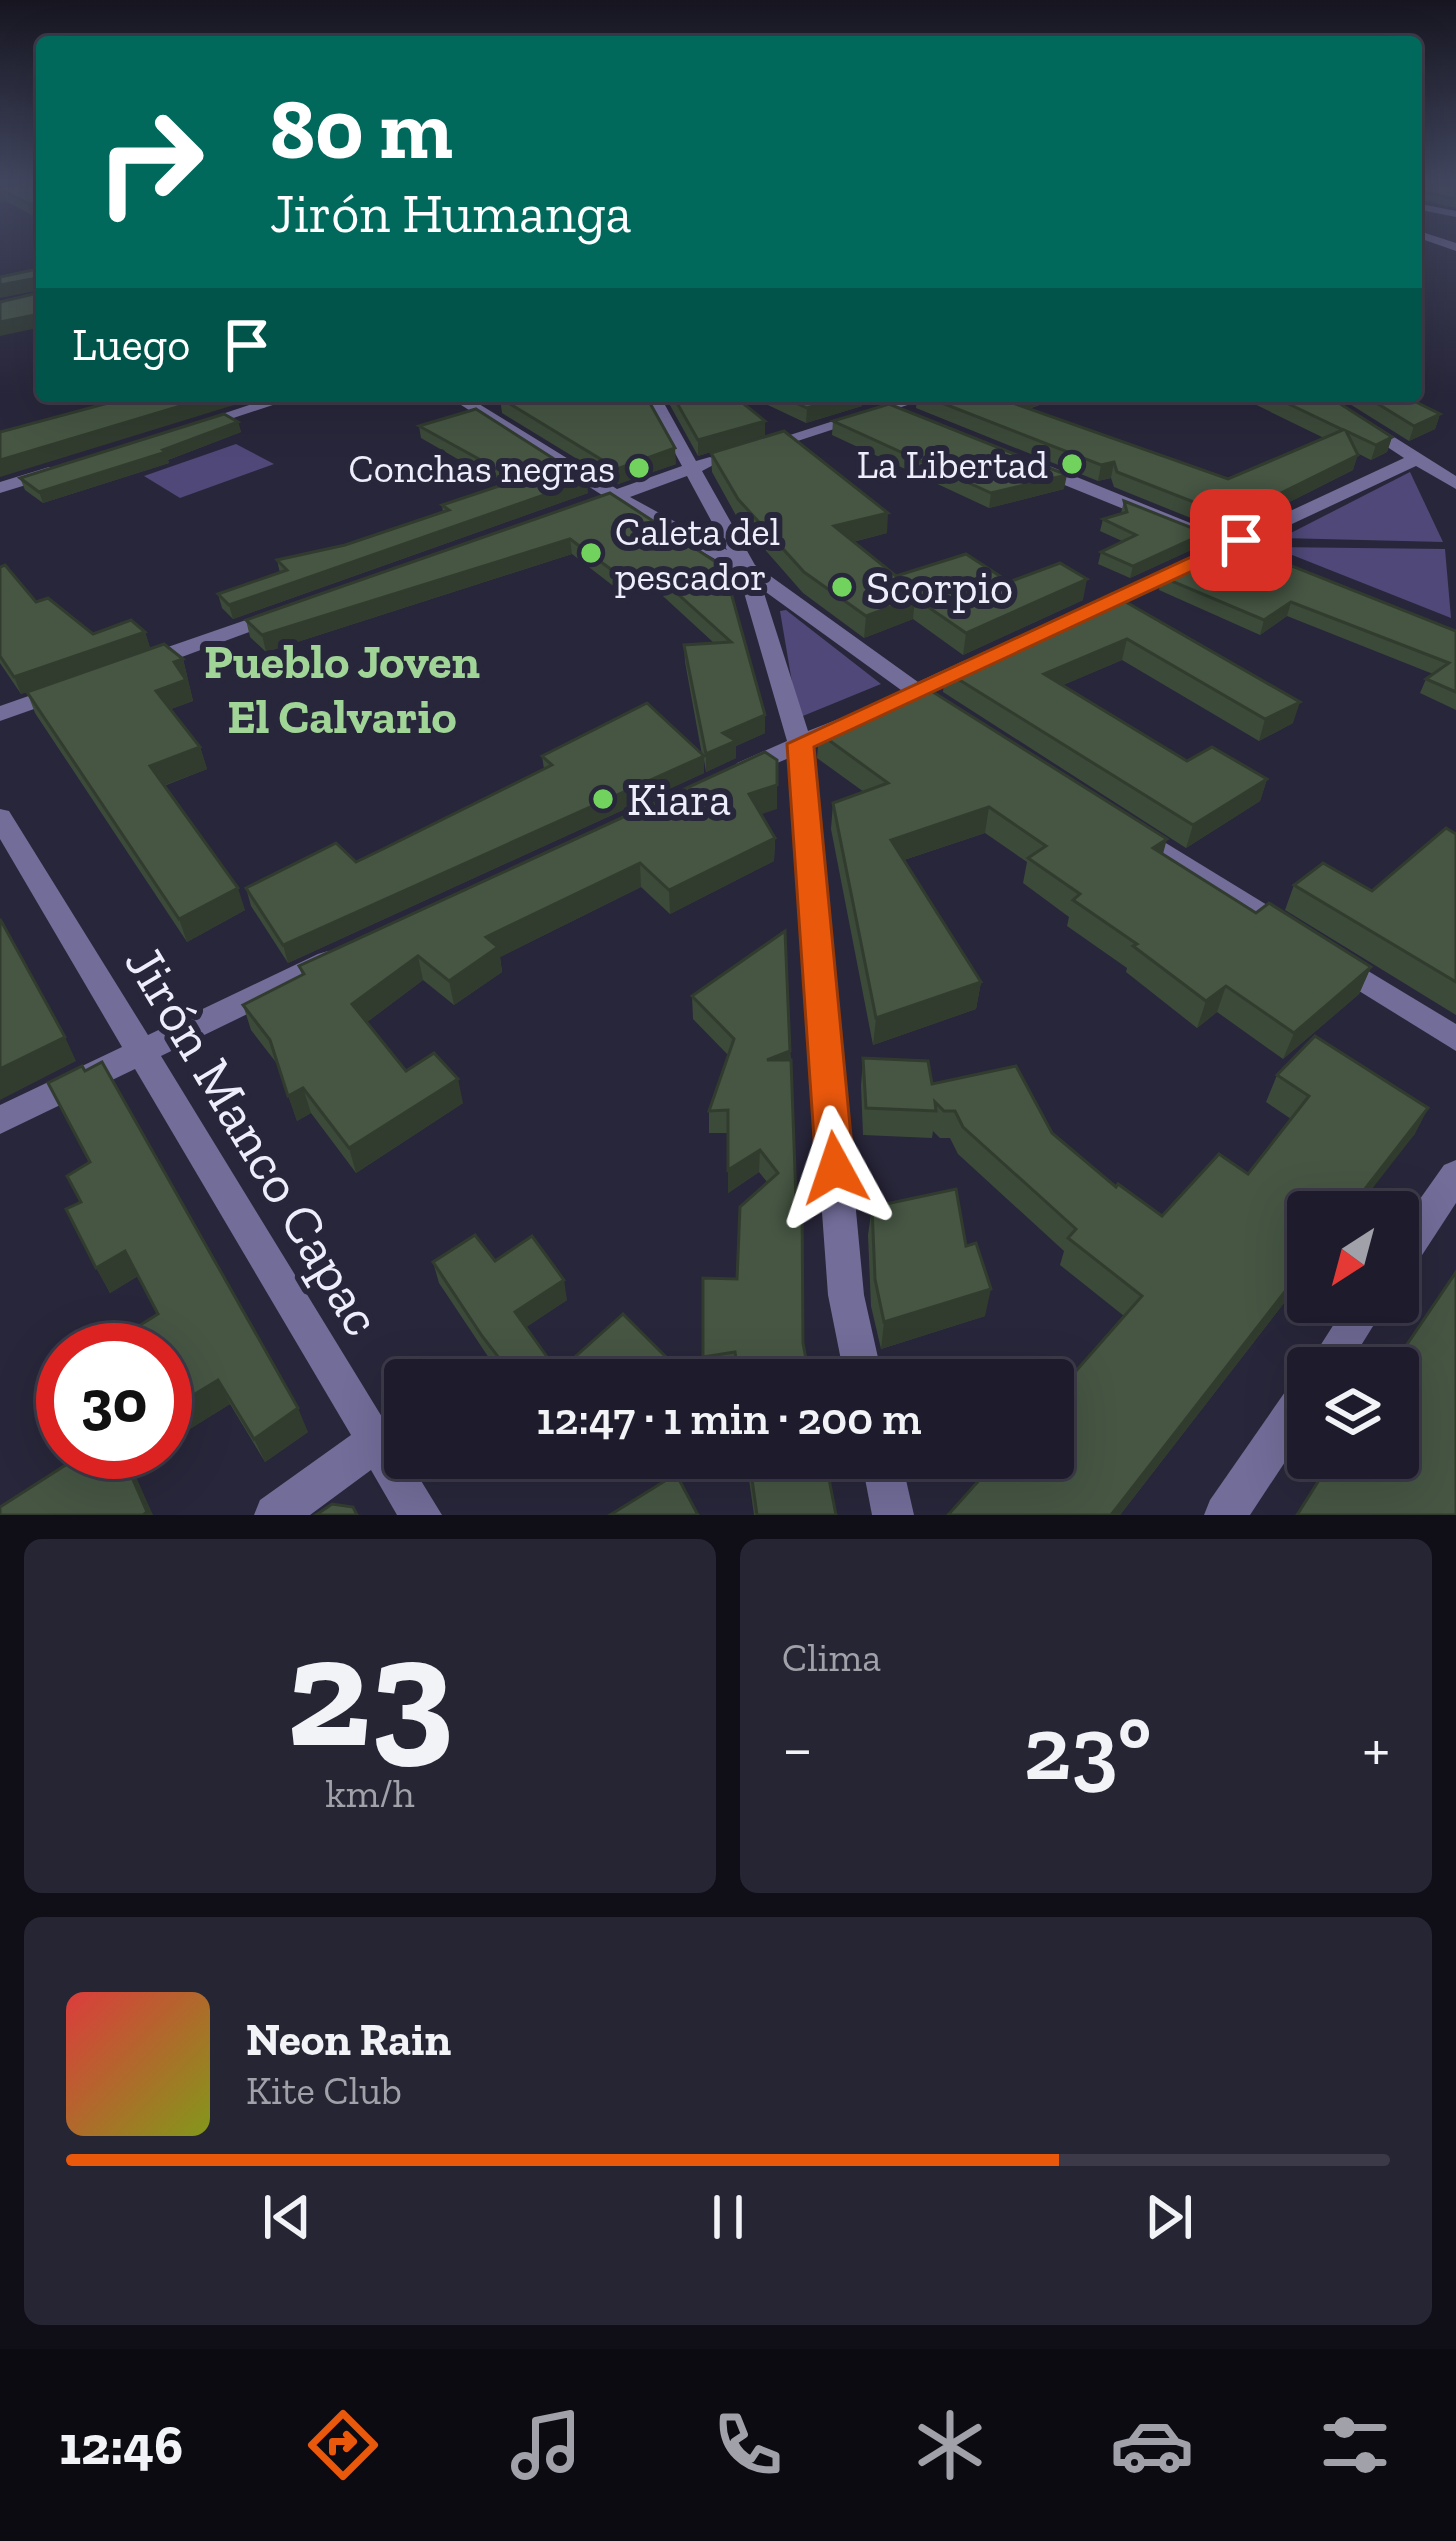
<!DOCTYPE html>
<html lang="es">
<head>
<meta charset="utf-8">
<style>
  :root { --surface:#1e1c2c; --page:#262534; --text:#f1f3f6; --muted:#a1a1a9; --line:#3c3a48; --accent:#ea580c }
  body { margin:0; font-family:"Zilla Slab",serif; background:var(--page); color:var(--text); height:100vh; display:flex; flex-direction:column; font-size:45px; white-space:nowrap }
  * { box-sizing:border-box; margin:0 }
  p { font-size:39px; color:var(--muted) }
  .icon { flex:none; width:66px; height:66px; fill:none; stroke:currentColor; stroke-width:2; stroke-linecap:round; stroke-linejoin:round }
  .map { position:relative; height:1515px; overflow:hidden }
  .side { display:flex; flex-direction:column; gap:24px; padding:24px; background:#100f18; flex:1 }
  .side>* { flex:none }
  .hud { position:absolute; left:36px; top:36px; width:1386px; height:366px; border-radius:12px; box-shadow:0 12px 48px #0002,0 0 0 3px var(--line); background:#00695c; color:#fff; overflow:hidden }
  .needle { width:78px; rotate:216deg }
  .controls { position:absolute; left:1287px; top:1191px; display:grid; gap:24px }
  .controls a { display:grid; place-items:center; width:132px; height:132px; border-radius:12px; background:var(--surface); box-shadow:0 12px 48px #0002,0 0 0 3px var(--line); font-size:60px }
  .speed { position:absolute; left:36px; top:1323px; display:flex; gap:24px; font-size:60px; font-weight:700; text-align:center }
  .speed>* { display:grid; place-content:center; width:156px; height:156px; border-radius:50%; background:var(--surface); box-shadow:0 12px 48px #0002,0 0 0 3px var(--line); line-height:1 }
  .speed .limit { border:18px solid #d22; background:#fff; color:#111 }
  .pin { position:absolute; display:grid; place-items:center; width:102px; height:102px; color:#fff; margin:-51px; border-radius:24px; box-shadow:0 6px 18px #0006 }
  .me { position:absolute; width:132px; margin:-66px; rotate:355deg; stroke-linejoin:round; filter:drop-shadow(0 0 9px #0008) }
  .turn { display:flex; align-items:center; gap:42px; height:252px; padding:0 36px; font-size:54px }
  .turn .icon { width:156px; height:156px; stroke-width:2.5 }
  .turn b { display:block; font-size:84px; line-height:102px }
  .then { display:flex; align-items:center; height:114px; padding:0 36px; background:#0003; gap:24px; font-size:45px }
  .big { font-size:90px; font-weight:600; line-height:1.1 }
  .side .widget { flex:1; display:flex; flex-direction:column; justify-content:center; gap:18px; min-width:0; padding:0 42px; border-radius:18px; background:var(--page) }
  .side .dial { align-items:center; gap:0 }
  .dial b { font-size:156px; line-height:1 }
  .song { display:flex; align-items:center; gap:36px }
  .cover { width:144px; height:144px; border-radius:18px; background:linear-gradient(135deg,hsl(0 70% 55%),hsl(70 70% 35%)) }
  .played { height:12px; border-radius:6px; background:linear-gradient(90deg,var(--accent) 75%,var(--line) 75%) }
  .keys { display:flex; justify-content:space-around; direction:ltr }
  .heat { display:flex; justify-content:space-between; align-items:center; font-size:66px; direction:ltr }
  .side .tiles { flex:1; display:grid; gap:24px; grid-template-columns:1fr 1fr }
  .widget:last-child { grid-column:span 2 }
  .trip { position:absolute; left:384px; top:1359px; width:690px; height:120px; border-radius:12px; background:var(--surface); box-shadow:0 12px 48px #0002,0 0 0 3px var(--line); font-weight:600; line-height:120px; text-align:center }
  .tab-bar { display:flex; height:192px; justify-content:space-around; align-items:center; background:#0c0b12; color:var(--muted) }
  .tab-bar .icon { width:84px; height:84px }
  .tab-bar .active { color:var(--accent) }
  .tab-bar b { font-size:54px; color:var(--text) }
  .map>svg:first-child { display:block }
  .green { fill:#4f4878 }
  .lines { fill:none; stroke-linecap:round; stroke-linejoin:round }
  .street { fill:#726d99; fill-rule:evenodd }
  .wall { fill:#3c4a3a }
  .shaded-wall { fill:#313c2f }
  .building { fill:#465643; stroke:#313c2f; stroke-width:3 }
  .route { fill:#ea580c; stroke:#983908; stroke-width:3 }
  .poi-dot { fill:#71d35e; stroke:#28263a; stroke-width:4.5 }
  .labels { text-anchor:middle; stroke-width:12; stroke-linejoin:round; paint-order:stroke }
  .far-poi-label { font-size:39px; fill:#eeedfc; stroke:#28263a; text-anchor:end }
  .poi-label { font-size:45px; fill:#eeedfc; stroke:#28263a; text-anchor:start }
  .neighbourhood-label { font-size:48px; font-weight:bold; fill:#a1d597; stroke:#28263a }
  .near-street-label { font-size:54px; fill:#eeedfc; stroke:#28263a }
</style>
</head>
<body>
<div class="map">
<svg width="1456" height="1515" viewBox="0 0 1456 1515">
  <rect width="100%" height="100%" fill="#28263a"/>
  <g class="green">
    <polygon points="236,444 274,464 180,498 144,476"/>
    <polygon points="1410,472 1443,542 1281,538"/>
    <polygon points="1272,547 1445,549 1451,618"/>
    <polygon points="786,610 881,684 798,718 780,611"/>
  </g>
  <g class="lines">
    <g class="street">
      <polygon points="1416,203 1456,211 1456,217 1416,209"/>
      <polygon points="1416,230 1456,243 1456,251 1416,237"/>
      <polygon points="276,396 300,396 203,428 189,425"/>
      <path d="M 447,396 L 466,396 L 617,489 L 682,466 L 644,396 L 660,396 L 696,461 L 710,457 L 719,462 L 702,471 L 755,565 L 918,682 L 963,661 L 971,659 L 982,666 L 932,692 L 938,699 L 935,704 L 927,706 L 915,701 L 900,706 L 892,704 L 889,699 L 901,690 L 763,590 L 808,731 L 846,716 L 858,723 L 812,747 L 864,1295 L 883,1380 L 845,1380 L 828,1295 L 789,758 L 746,776 L 734,768 L 737,763 L 787,741 L 738,572 L 614,502 L 601,503 L 598,499 L 602,495 ZM 687,476 L 727,550 L 630,497 Z"/>
      <polygon points="911,396 935,396 767,451 753,447"/>
      <polygon points="1310,396 1329,396 1456,476 1456,489 1416,466 1245,546 1244,552 1231,552 1097,615 1083,615 1080,611 1083,607 1215,546 1030,471 1030,463 1042,463 1230,539 1404,458"/>
      <polygon points="49,467 55,468 55,476 0,493 0,482"/>
      <polygon points="275,610 282,612 285,616 282,620 152,668 144,670 133,663 136,658"/>
      <polygon points="60,685 68,687 71,692 68,697 0,721 0,706"/>
      <polygon points="0,809 9,811 148,1035 318,954 328,951 338,954 342,962 338,970 161,1056 442,1515 397,1515 371,1470 310,1515 254,1515 260,1500 351,1435 135,1069 0,1134 0,1105 122,1047 0,839"/>
      <polygon points="1138,826 1295,922 1299,929 1295,936 1275,936 1129,841 1125,835 1129,829"/>
      <polygon points="1340,954 1456,1024 1456,1051 1330,973 1326,965 1330,957"/>
      <polygon points="1456,1160 1456,1203 1411,1272 1398,1276 1398,1230 1444,1165"/>
      <polygon points="1348,1302 1388,1302 1347,1368 1308,1368 1308,1373 1306,1368"/>
      <polygon points="1308,1373 1308,1427 1250,1515 1204,1515 1210,1500 1294,1379"/>
      <polygon points="861,1458 901,1458 914,1515 872,1515"/>
    </g>
  </g>
  <g class="wall">
    <polygon points="24,182 32,215 7,202 0,186"/>
    <polygon points="1416,182 1456,182 1456,208 1417,199"/>
    <polygon points="308,396 355,396 321,405"/>
    <polygon points="665,396 734,396 765,421 765,435 698,456"/>
    <polygon points="749,396 863,396 862,406 806,423"/>
    <polygon points="917,396 1063,396 1029,409 1228,479 1324,438 1238,396 1328,396 1392,437 1387,452 1371,460 1357,453 1353,470 1228,533 1114,487 1111,478 1098,481 916,408"/>
    <polygon points="1337,396 1404,396 1440,414 1435,429 1409,441"/>
    <polygon points="500,398 676,464 618,484 502,413"/>
    <polygon points="833,421 1064,489 989,508 832,435"/>
    <polygon points="238,422 241,432 168,460 169,463 43,503 25,490 20,478"/>
    <polygon points="419,426 588,493 233,619 222,608 218,594 280,573 277,560 345,545 443,512 442,505 503,485 421,438"/>
    <polygon points="711,453 887,533 853,542 896,576 1009,582 1083,600 963,655 913,619 864,638 803,593 738,519 712,472"/>
    <polygon points="610,493 716,562 765,733 736,746 736,758 706,772 704,760 704,773 288,963 251,906 246,888 356,862 544,769 542,756 702,755 685,662 684,645 714,643 652,586 625,595 572,554 266,652 250,637 246,620"/>
    <polygon points="1124,501 1202,545 1130,578 1098,564 1101,552 1122,541 1100,531 1103,519 1121,513"/>
    <polygon points="0,567 36,602 93,634 145,632 150,648 21,694 0,663"/>
    <polygon points="1162,577 1456,631 1456,710 1420,693 1426,679 1433,674 1287,616 1260,635 1159,590"/>
    <polygon points="1112,594 1293,723 1259,741 1122,660 1063,685 1187,761 1267,779 1260,801 1186,848 943,692 945,671"/>
    <polygon points="183,659 193,701 171,709 200,747 207,769 164,786 245,910 187,942 35,713 27,692"/>
    <polygon points="819,733 1163,854 1256,913 1371,967 1359,994 1283,1059 1217,1012 1197,1028 1126,972 1127,968 1067,926 1069,917 1023,883 1027,862 985,833 904,860 981,982 976,1009 873,1045 831,829 833,803 864,792 817,758"/>
    <polygon points="777,809 761,814 775,838 774,861 670,914 641,887 500,957 502,972 454,1005 423,980 367,1022 406,1071 463,1103 356,1173 311,1113 297,1121 278,1065 251,1030 243,1005 302,975 299,966"/>
    <polygon points="1456,834 1456,1015 1285,910 1294,885 1372,891"/>
    <polygon points="785,931 803,1343 810,1380 736,1380 735,1374 704,1378 703,1278 737,1279 767,1182 759,1172 728,1193 728,1133 709,1133 709,1111 728,1055 693,1019 692,996"/>
    <polygon points="863,1058 932,1084 1052,1133 1116,1187 1162,1216 1248,1174 1291,1119 1266,1102 1277,1075 1428,1108 1414,1135 1308,1212 1308,1272 1120,1515 948,1515 1124,1316 1060,1265 1064,1251 958,1154 950,1138 940,1138 933,1131 932,1138 863,1135 861,1086"/>
    <polygon points="872,1207 966,1246 985,1316 881,1349 871,1306 868,1235"/>
    <polygon points="66,1209 308,1432 265,1462 230,1404 185,1432 165,1396 158,1314 138,1276 110,1293"/>
    <polygon points="495,1261 567,1300 526,1327 558,1372 672,1363 672,1380 505,1380 487,1355 439,1283 433,1262"/>
    <polygon points="565,1458 592,1458 576,1472"/>
    <polygon points="746,1458 825,1458 836,1515 754,1515"/>
  </g>
  <g class="shaded-wall">
    <polygon points="4,191 7,202 0,203 0,192"/>
    <polygon points="42,202 42,213 32,215 29,204"/>
    <polygon points="37,278 41,290 0,298 0,285"/>
    <polygon points="39,314 42,327 0,336 0,322"/>
    <polygon points="214,396 263,396 0,477 0,460"/>
    <polygon points="319,396 355,396 321,405"/>
    <polygon points="848,396 863,396 862,406 806,423 807,408"/>
    <polygon points="1026,396 1063,396 1008,416 1010,402"/>
    <polygon points="1440,414 1435,429 1409,441 1414,426"/>
    <polygon points="765,421 765,435 698,456 698,440"/>
    <polygon points="238,422 241,432 168,460 169,463 43,503 39,492 163,450"/>
    <polygon points="1392,437 1387,452 1371,460 1376,445"/>
    <polygon points="675,448 676,464 618,484 617,469"/>
    <polygon points="1358,455 1353,470 1228,533 1232,517"/>
    <polygon points="1114,462 1111,478 1098,481 1101,465"/>
    <polygon points="1067,475 1064,489 989,508 991,493"/>
    <polygon points="587,480 588,493 233,619 229,605"/>
    <polygon points="888,513 887,533 833,547 834,526"/>
    <polygon points="1205,533 1202,545 1130,578 1133,566"/>
    <polygon points="570,539 572,554 266,652 262,635"/>
    <polygon points="651,570 652,586 625,595 624,579"/>
    <polygon points="1087,579 1083,600 963,655 966,633"/>
    <polygon points="915,598 913,619 864,638 866,616"/>
    <polygon points="1291,602 1287,616 1260,635 1264,620"/>
    <polygon points="145,632 150,648 21,694 14,677"/>
    <polygon points="1127,639 1122,660 1040,695 1044,674"/>
    <polygon points="183,659 193,701 163,712 156,691 174,662"/>
    <polygon points="1300,702 1293,723 1259,741 1265,719"/>
    <polygon points="765,715 765,733 736,746 736,758 706,772 706,754 723,733"/>
    <polygon points="200,747 207,769 157,788 150,766"/>
    <polygon points="704,756 704,773 288,963 283,945"/>
    <polygon points="1267,779 1260,801 1186,848 1193,825"/>
    <polygon points="777,785 777,809 749,818 749,794"/>
    <polygon points="989,807 985,833 888,865 891,840"/>
    <polygon points="775,838 774,861 670,914 669,890"/>
    <polygon points="1167,839 1160,865 1153,848"/>
    <polygon points="640,863 641,887 500,957 502,972 454,1005 449,981 486,937"/>
    <polygon points="238,888 245,910 187,942 179,919"/>
    <polygon points="418,956 423,980 359,1028 352,1004"/>
    <polygon points="1371,967 1359,994 1283,1059 1294,1033"/>
    <polygon points="981,982 976,1009 873,1045 876,1018"/>
    <polygon points="1226,986 1217,1012 1197,1028 1206,1001"/>
    <polygon points="65,1037 76,1061 0,1100 0,1069"/>
    <polygon points="790,1051 789,1074 767,1060"/>
    <polygon points="458,1079 463,1103 356,1173 349,1148"/>
    <polygon points="303,1088 311,1113 297,1121 288,1096"/>
    <polygon points="1428,1108 1414,1135 1354,1212 1347,1212"/>
    <polygon points="760,1150 759,1172 728,1193 728,1170"/>
    <polygon points="125,1251 138,1276 110,1293 96,1268"/>
    <polygon points="1308,1262 1308,1272 1120,1515 1111,1515"/>
    <polygon points="564,1280 567,1300 519,1332 515,1312"/>
    <polygon points="991,1289 985,1316 881,1349 884,1322"/>
    <polygon points="672,1363 672,1380 653,1380"/>
    <polygon points="218,1380 230,1404 185,1432 172,1408"/>
    <polygon points="298,1408 308,1432 265,1462 254,1439"/>
    <polygon points="121,1452 124,1452 128,1459 153,1515 143,1515"/>
    <polygon points="574,1458 592,1458 576,1472"/>
  </g>
  <g class="building">
    <polygon points="24,182 42,182 42,202 29,204 4,191 0,192 0,186"/>
    <polygon points="1416,182 1456,182 1456,199 1419,191 1416,200"/>
    <polygon points="42,268 42,281 37,278 0,285 0,277"/>
    <polygon points="42,288 42,316 39,314 0,322 0,302 42,292"/>
    <polygon points="134,396 214,396 0,460 0,432"/>
    <polygon points="508,396 646,396 675,448 617,469 500,398"/>
    <polygon points="673,396 734,396 765,421 698,440"/>
    <polygon points="780,396 848,396 807,408"/>
    <polygon points="924,396 1026,396 1010,402 1228,479 1343,430 1272,396 1328,396 1392,437 1376,445 1346,431 1358,455 1232,517 1117,472 1114,462 1101,465"/>
    <polygon points="1365,396 1404,396 1440,414 1414,426"/>
    <polygon points="889,404 1067,475 991,493 833,421"/>
    <polygon points="476,409 587,480 229,605 218,594 287,570 277,560 345,545 449,510 442,505 517,480 419,426"/>
    <polygon points="224,414 238,422 163,450 166,452 39,492 20,478"/>
    <polygon points="784,431 888,513 834,526 896,576 966,554 1009,582 1060,563 1087,579 966,633 915,598 866,616 804,572 738,499 711,453"/>
    <polygon points="610,493 716,562 730,589 765,715 723,733 736,741 706,754 684,645 731,642 651,570 624,579 570,539 262,635 246,620"/>
    <polygon points="1124,501 1205,533 1133,566 1101,552 1136,535 1103,519 1127,512"/>
    <polygon points="1234,543 1456,631 1456,692 1426,679 1449,663 1291,602 1264,620 1162,577"/>
    <polygon points="5,565 36,602 48,598 93,634 131,620 145,632 14,677 0,656 0,567"/>
    <polygon points="1112,594 1300,702 1265,719 1127,639 1044,674 1187,761 1212,747 1267,779 1193,825 945,671"/>
    <polygon points="164,644 183,659 174,662 186,680 156,691 200,747 150,766 238,888 179,919 27,692"/>
    <polygon points="925,687 1167,839 1153,848 1256,913 1269,903 1371,967 1294,1033 1226,986 1206,1001 1133,946 1137,944 1073,900 1080,894 1028,858 1046,846 989,807 891,840 981,982 876,1018 833,803 888,783 819,733"/>
    <polygon points="647,703 704,756 283,945 246,888 336,843 356,862 385,848 552,765 542,756"/>
    <polygon points="765,752 777,760 777,785 749,794 775,838 669,890 640,863 486,937 498,947 449,981 418,956 352,1004 406,1071 434,1053 458,1079 349,1148 303,1088 288,1096 270,1040 243,1005 304,974 299,966"/>
    <polygon points="1446,828 1456,834 1456,982 1294,885 1323,863 1372,891"/>
    <polygon points="0,919 65,1037 0,1069"/>
    <polygon points="785,931 790,1051 767,1060 791,1060 796,1199 802,1199 803,1343 810,1380 739,1380 735,1352 703,1357 703,1278 737,1279 740,1207 778,1173 760,1150 728,1170 728,1110 709,1111 734,1039 692,996"/>
    <polygon points="1315,1036 1428,1108 1347,1212 1308,1212 1308,1262 1111,1515 948,1515 999,1458 1053,1458 1053,1397 1142,1296 1068,1238 1076,1229 963,1127 955,1111 944,1111 935,1102 936,1111 866,1108 863,1058 928,1061 932,1084 1016,1066 1052,1133 1116,1187 1118,1184 1162,1216 1219,1154 1248,1174 1309,1096 1277,1075"/>
    <polygon points="102,1062 298,1408 254,1439 218,1380 172,1408 165,1396 165,1350 139,1350 129,1332 158,1314 125,1251 96,1268 66,1209 81,1202 67,1176 90,1162 48,1083 82,1066 85,1071"/>
    <polygon points="956,1189 966,1246 976,1243 991,1289 884,1322 875,1279 872,1207"/>
    <polygon points="475,1235 495,1261 532,1236 564,1280 515,1312 558,1372 623,1314 672,1363 653,1380 516,1380 482,1336 433,1262"/>
    <polygon points="1456,1272 1456,1515 1297,1515 1333,1458 1398,1458 1398,1368 1391,1368"/>
    <polygon points="86,1452 121,1452 147,1512 143,1515 0,1515 0,1507"/>
    <polygon points="749,1458 825,1458 836,1515 757,1515"/>
    <polygon points="676,1474 698,1515 610,1515"/>
    <polygon points="332,1504 353,1507 357,1515 316,1515"/>
  </g>
  <linearGradient id="sky" x2="0" y2="1"><stop stop-color="#161520"/><stop offset="0.46" stop-color="#424760"/><stop offset="1" stop-color="#424760" stop-opacity="0"/></linearGradient>
  <rect width="1456" height="394" fill="url(#sky)"/>
  <polygon class="route" points="1241,534 1252,540 1248,545 814,747 854,1168 848,1180 835,1184 821,1180 816,1168 787,744"/>
  <g class="poi-dot">
    <circle cx="1072" cy="464" r="12"/>
    <circle cx="639" cy="468" r="12"/>
    <circle cx="591" cy="553" r="12"/>
    <circle cx="842" cy="587" r="12"/>
    <circle cx="603" cy="799" r="12"/>
  </g>
  <g class="labels">
    <g class="far-poi-label">
      <text x="1048" y="478">La Libertad</text>
      <text x="615" y="482">Conchas negras</text>
      <text x="615" y="545" text-anchor="start">Caleta del<tspan x="615" dy="45">pescador</tspan></text>
    </g>
    <g class="poi-label">
      <text x="866" y="603">Scorpio</text>
      <text x="627" y="815">Kiara</text>
    </g>
    <g class="neighbourhood-label">
      <text x="342" y="678">Pueblo Joven<tspan x="342" dy="55">El Calvario</tspan></text>
    </g>
    <g class="near-street-label">
      <text transform="translate(254 1140) rotate(59)" y="19">Jirón Manco Capac</text>
    </g>
  </g>
</svg>
<div class="controls">
<a><svg class="needle" viewBox="-14 -14 28 28"><path d="M0-13l5 13h-10z" fill="#e53935"/><path d="M0 13l5-13h-10z" fill="#a1a1a9"/></svg></a>
<a><svg class="icon" aria-label="layers" viewBox="0 0 24 24"><path d="M12 4l9 5-9 5-9-5zM3 14l9 5 9-5"/></svg></a>
</div>
<div class="speed"><div class="limit">30</div></div>
<div class="pin" style="left:1241px;top:540px;background:#d93025"><svg class="icon" aria-label="arrive" viewBox="0 0 24 24"><path d="M6 21V4h12l-3 4 3 4H6"/></svg></div>
<svg class="me" style="left:835px;top:1168px" viewBox="-20 -20 40 40"><path d="M0-17L14 15 0 8-14 15z" fill="#ea580c" stroke="#fff" stroke-width="4"/></svg>
<div class="trip">12:47 · 1 min · 200 m</div>
<div class="hud">
<div class="turn"><svg class="icon" aria-label="right" viewBox="0 0 24 24"><path d="M7 20v-9h11M14 6l5 5-5 5"/></svg><div><b>80 m</b>Jirón Humanga</div></div>
<div class="then">Luego<svg class="icon" aria-label="arrive" viewBox="0 0 24 24"><path d="M6 21V4h12l-3 4 3 4H6"/></svg></div>
</div>
</div>
<section class="side">
<div class="tiles">
<div class="widget dial"><b>23</b><p>km/h</p></div>
<div class="widget"><p>Clima</p>
<div class="heat"><a>−</a><b class="big">23°</b><a>+</a></div>
</div>
<div class="widget">
<div class="song"><i class="cover"></i><div><b>Neon Rain</b><p>Kite Club</p></div></div>
<div class="played"></div>
<div class="keys"><svg class="icon" aria-label="previous" viewBox="0 0 24 24"><path d="M18 5L8 12l10 7zM5 5v14"/></svg><svg class="icon" aria-label="pause" viewBox="0 0 24 24"><path d="M8 5v14M16 5v14"/></svg><svg class="icon" aria-label="next" viewBox="0 0 24 24"><path d="M6 5l10 7-10 7zM19 5v14"/></svg></div>
</div>
</div>
</section>
<nav class="tab-bar">
<b>12:46</b>
<svg class="icon active" aria-label="directions" viewBox="0 0 24 24"><path d="M12 3l9 9-9 9-9-9zM9 14v-3h6M13 9l2 2-2 2"/></svg>
<svg class="icon" aria-label="music" viewBox="0 0 24 24"><path d="M9 18V5l10-2v13"/><circle cx="6" cy="18" r="3"/><circle cx="16" cy="16" r="3"/></svg>
<svg class="icon" aria-label="phone" viewBox="0 0 24 24"><path d="M5 4h4l2 5-3 2q2 4 5 5l2-3 5 2v4C11 20 4 13 5 4z"/></svg>
<svg class="icon" aria-label="climate" viewBox="0 0 24 24"><path d="M12 3v18M4 7l16 10M4 17L20 7"/></svg>
<svg class="icon" aria-label="car" viewBox="0 0 24 24"><path d="M5 17H2v-5l4-1 3-4h7l3 4 3 1v5h-3M9 17h6M6 11h13"/><circle cx="7" cy="17" r="2"/><circle cx="17" cy="17" r="2"/></svg>
<svg class="icon" aria-label="filters" viewBox="0 0 24 24"><path d="M4 7h16M4 17h16"/><circle cx="9" cy="7" r="2"/><circle cx="15" cy="17" r="2"/></svg>
</nav>
</body>
</html>
